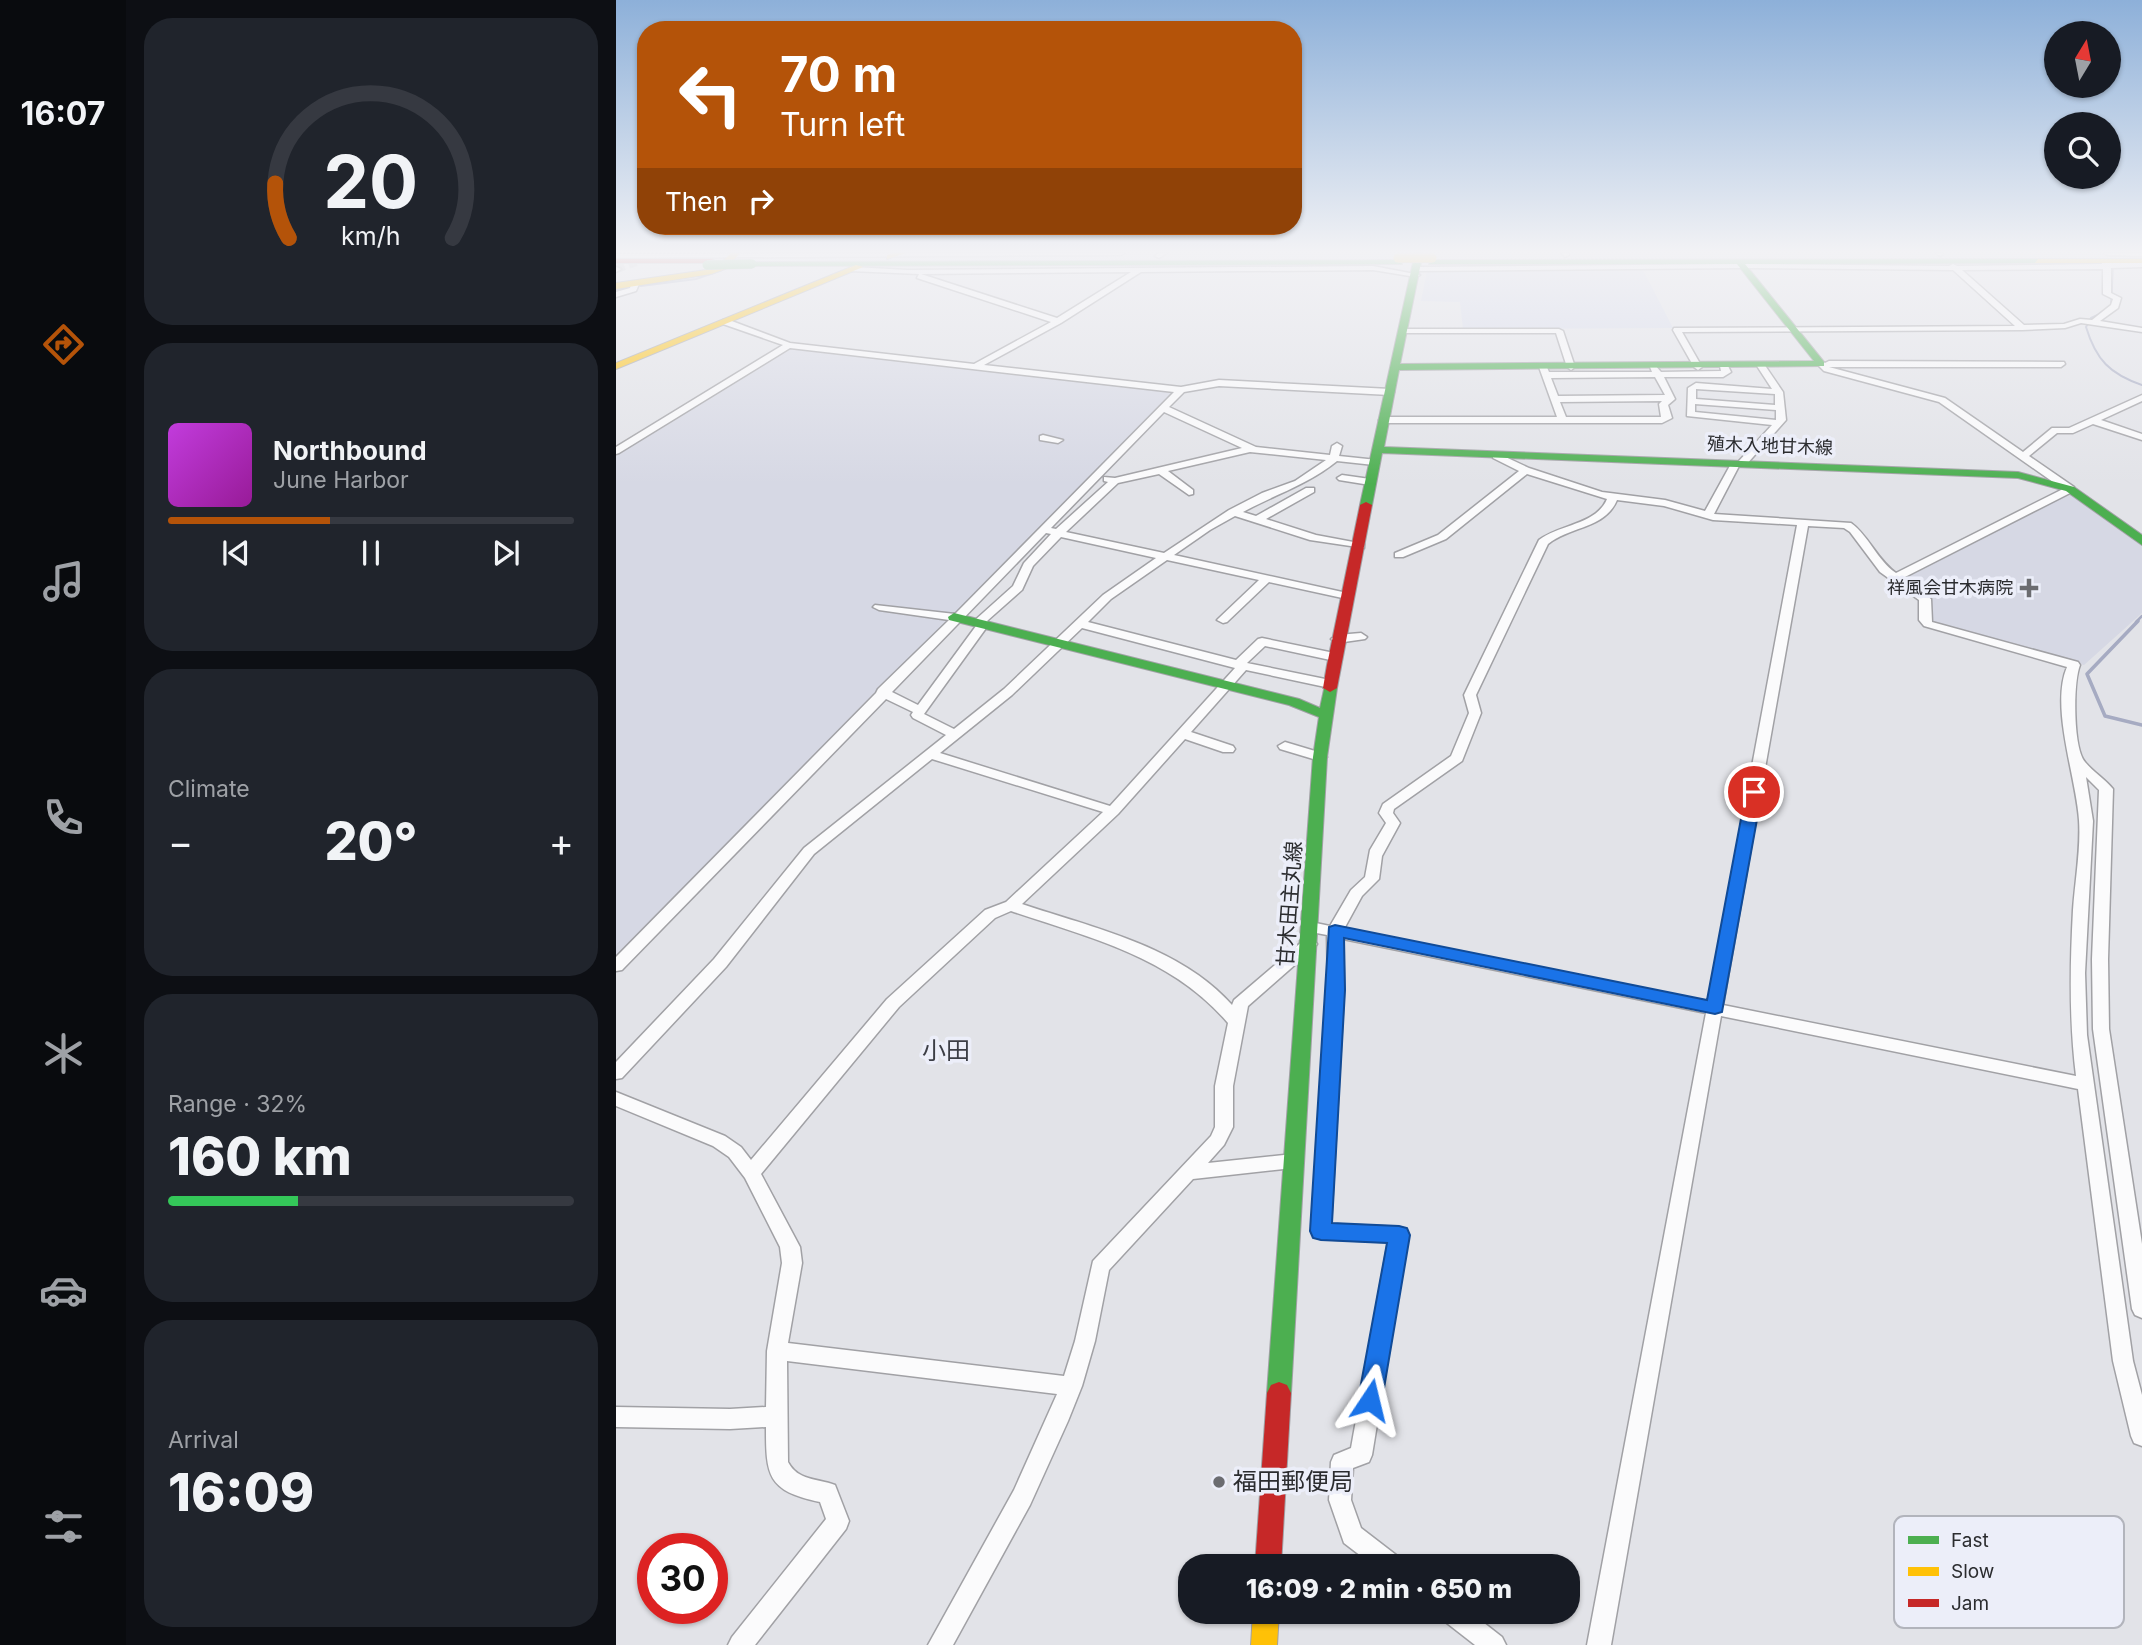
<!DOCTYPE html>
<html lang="en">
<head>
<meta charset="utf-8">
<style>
  :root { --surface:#171b24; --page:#20242c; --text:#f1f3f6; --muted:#9ea1a6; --line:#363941; --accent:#b45309 }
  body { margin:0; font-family:Inter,"Noto Sans JP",sans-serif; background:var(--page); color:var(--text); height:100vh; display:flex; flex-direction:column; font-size:26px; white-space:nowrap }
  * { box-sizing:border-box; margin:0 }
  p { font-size:23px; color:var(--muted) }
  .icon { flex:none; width:38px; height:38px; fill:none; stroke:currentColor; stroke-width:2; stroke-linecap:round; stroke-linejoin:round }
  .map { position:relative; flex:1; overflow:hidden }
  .sheet { display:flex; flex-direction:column; gap:18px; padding:18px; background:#0d0f14; width:490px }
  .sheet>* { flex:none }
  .top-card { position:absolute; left:21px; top:21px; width:665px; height:214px; border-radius:28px; box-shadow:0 2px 5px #0004; background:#b45309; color:#fff; overflow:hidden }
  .needle { width:46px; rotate:10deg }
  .tools { position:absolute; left:1428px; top:21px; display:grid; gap:14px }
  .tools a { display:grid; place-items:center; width:77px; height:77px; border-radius:50%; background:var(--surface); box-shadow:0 2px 5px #0004; font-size:35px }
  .speed { position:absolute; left:21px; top:1533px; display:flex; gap:14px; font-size:35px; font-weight:700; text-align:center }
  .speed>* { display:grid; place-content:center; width:91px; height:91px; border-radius:50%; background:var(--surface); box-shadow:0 2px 5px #0004; line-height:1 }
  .speed .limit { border:10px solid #d22; background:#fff; color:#111 }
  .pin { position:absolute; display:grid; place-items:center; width:60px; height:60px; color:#fff; margin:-30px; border:4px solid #fff; border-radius:50%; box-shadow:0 2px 7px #0007 }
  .me { position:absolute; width:77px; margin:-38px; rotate:10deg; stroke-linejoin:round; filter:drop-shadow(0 0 5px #0008) }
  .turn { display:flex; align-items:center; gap:24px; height:147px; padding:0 28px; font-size:32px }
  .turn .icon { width:91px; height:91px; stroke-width:2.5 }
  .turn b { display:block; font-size:49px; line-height:60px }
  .then { display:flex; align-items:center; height:66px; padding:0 28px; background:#0003; gap:14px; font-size:26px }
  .big { font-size:52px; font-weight:800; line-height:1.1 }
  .sheet .tile { flex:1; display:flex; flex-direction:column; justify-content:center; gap:10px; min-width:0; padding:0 24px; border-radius:28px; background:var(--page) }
  .sheet .dial { align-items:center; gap:0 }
  .dial svg { height:182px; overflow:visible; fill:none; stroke:var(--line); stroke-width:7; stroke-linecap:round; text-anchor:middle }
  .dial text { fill:var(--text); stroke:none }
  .song { display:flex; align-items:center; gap:21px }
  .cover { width:84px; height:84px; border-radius:10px; background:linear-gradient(135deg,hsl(290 70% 55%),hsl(300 70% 35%)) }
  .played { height:7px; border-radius:4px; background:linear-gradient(90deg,var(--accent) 40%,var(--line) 40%) }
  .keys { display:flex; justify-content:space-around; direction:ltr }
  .heat { display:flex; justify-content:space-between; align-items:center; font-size:38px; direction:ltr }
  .charge { height:10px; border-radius:5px; background:linear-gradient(90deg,#34c759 32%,var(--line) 0) }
  .trip { position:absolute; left:562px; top:1554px; width:402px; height:70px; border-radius:28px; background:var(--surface); box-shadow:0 2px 5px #0004; font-weight:800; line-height:70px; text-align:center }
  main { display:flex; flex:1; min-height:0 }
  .tabs { display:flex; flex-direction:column; width:126px; justify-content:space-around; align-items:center; background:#090b0e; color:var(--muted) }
  .tabs .icon { width:49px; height:49px }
  .tabs .current { color:var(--accent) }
  .tabs b { font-size:32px; color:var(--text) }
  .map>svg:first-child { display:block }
  .built { fill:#d6d8e4 }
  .green { fill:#d5d9ea }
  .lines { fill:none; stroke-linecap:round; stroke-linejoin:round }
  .stream-far2 { stroke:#a6abc2; stroke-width:2 }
  .stream-far1 { stroke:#a6abc2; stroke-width:2.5 }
  .stream { stroke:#a6abc2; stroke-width:3.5 }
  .street-tunnel { stroke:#bdbec3; stroke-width:8; stroke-dasharray:8 4.5; stroke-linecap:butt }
  .street-casing { stroke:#a1a1a5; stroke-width:3 }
  .fast-casing { stroke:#a1a1a5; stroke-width:2 }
  .slow-casing { stroke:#a1a1a5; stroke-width:2 }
  .jam-casing { stroke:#a1a1a5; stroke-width:2 }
  .street { fill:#fbfbfc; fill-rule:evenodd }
  .fast { fill:#4caf50; fill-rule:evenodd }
  .slow { fill:#ffc107; fill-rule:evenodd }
  .jam { fill:#c62828; fill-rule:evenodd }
  .fast-bridge-casing { stroke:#a6a8b5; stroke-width:10; stroke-linecap:butt }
  .slow-bridge-casing { stroke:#a6a8b5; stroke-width:10; stroke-linecap:butt }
  .fast-bridge { stroke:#4caf50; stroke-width:9 }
  .slow-bridge { stroke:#ffc107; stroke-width:9 }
  .route { fill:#1a73e8; stroke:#114b97; stroke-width:2 }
  .poi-dot { fill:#6b6c70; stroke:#eceef9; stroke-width:2.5 }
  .labels { text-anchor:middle; stroke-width:7; stroke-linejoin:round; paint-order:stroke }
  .far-street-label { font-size:18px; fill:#2b2c2f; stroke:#eceef9 }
  .far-poi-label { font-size:18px; fill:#2b2c2f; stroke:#eceef9; text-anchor:end }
  .street-label { font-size:21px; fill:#2b2c2f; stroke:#eceef9 }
  .quarter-label { font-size:24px; fill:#3c3e46; stroke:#eceef9 }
  .near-poi-label { font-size:24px; fill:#2b2c2f; stroke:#eceef9; text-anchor:start }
  .key { fill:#eceef9; stroke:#b2b4bc; stroke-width:2 }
  .key-label { font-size:19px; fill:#2b2c2f }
</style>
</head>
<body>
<main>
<nav class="tabs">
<b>16:07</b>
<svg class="icon current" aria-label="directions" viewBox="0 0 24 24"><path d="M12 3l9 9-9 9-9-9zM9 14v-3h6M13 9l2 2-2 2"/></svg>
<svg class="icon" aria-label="music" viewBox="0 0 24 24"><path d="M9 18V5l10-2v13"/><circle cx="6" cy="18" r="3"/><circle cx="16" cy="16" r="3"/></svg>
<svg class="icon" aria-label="phone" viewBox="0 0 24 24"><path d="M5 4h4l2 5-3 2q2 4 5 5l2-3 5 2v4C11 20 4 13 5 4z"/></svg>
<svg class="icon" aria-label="climate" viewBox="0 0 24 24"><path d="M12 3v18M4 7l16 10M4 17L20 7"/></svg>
<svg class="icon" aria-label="car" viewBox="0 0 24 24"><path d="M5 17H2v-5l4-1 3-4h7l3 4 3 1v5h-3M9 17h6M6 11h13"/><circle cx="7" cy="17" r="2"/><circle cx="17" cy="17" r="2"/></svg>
<svg class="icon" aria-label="filters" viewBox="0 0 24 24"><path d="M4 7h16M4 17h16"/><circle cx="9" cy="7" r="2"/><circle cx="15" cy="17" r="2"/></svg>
</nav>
<section class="sheet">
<div class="tile dial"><svg viewBox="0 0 100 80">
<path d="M14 69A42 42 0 1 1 86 69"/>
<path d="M14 69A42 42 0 0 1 8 45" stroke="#b45309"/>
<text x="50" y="56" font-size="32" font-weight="700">20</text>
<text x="50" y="72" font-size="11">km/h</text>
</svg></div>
<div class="tile">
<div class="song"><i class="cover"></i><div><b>Northbound</b><p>June Harbor</p></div></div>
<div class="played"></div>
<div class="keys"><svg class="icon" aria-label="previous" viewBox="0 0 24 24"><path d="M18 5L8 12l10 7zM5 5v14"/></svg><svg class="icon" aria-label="pause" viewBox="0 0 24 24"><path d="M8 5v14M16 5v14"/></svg><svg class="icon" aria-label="next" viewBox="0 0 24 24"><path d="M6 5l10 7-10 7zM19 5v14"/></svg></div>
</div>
<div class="tile"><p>Climate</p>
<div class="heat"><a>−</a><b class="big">20°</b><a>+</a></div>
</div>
<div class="tile"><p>Range · 32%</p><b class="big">160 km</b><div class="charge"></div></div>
<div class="tile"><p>Arrival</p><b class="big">16:09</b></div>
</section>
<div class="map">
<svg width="1526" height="1645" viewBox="0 0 1526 1645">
  <rect width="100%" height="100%" fill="#e2e3e8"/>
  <g class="built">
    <polygon points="177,348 560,392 0,961 0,456"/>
    <polygon points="1453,494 1526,546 1526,613 1468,665 1315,622 1313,597 1286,579"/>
  </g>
  <polygon class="green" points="1027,270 1057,328 847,329 844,302 805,301 811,271"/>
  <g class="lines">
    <g class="stream-far2">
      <polyline points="25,286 80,279 106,270"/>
      <polyline points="0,290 15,288"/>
      <polyline points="1495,306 1497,265"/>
      <path d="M 1486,313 L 1475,318 L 1470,327 C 1480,360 1494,374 1526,385"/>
    </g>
    <polyline class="stream-far1" points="1520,622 1526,616"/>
    <polyline class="stream" points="1522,621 1471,674 1489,716 1526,725"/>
    <polyline class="street-tunnel" points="1,269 29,259"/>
    <defs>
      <g id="street">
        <polygon points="508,253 505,255 0,258 0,254"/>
        <polygon points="542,253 551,253 543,258 539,256"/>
        <polygon points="945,253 953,253 953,255 949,257"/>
        <polygon points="1320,253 1327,253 1328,254 1324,256"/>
        <polygon points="1488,253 1526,253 1526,256 1491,255"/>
        <path d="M 1486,262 L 1526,263 L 1526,267 L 1495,268 L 1495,293 L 1505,298 L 1502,308 L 1484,321 L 1526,328 L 1526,332 L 1465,323 L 1449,328 L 1406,330 L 1066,332 L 1086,367 L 1082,370 L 1078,367 L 1057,330 L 1058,328 L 1399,326 L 1337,270 L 1126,268 L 802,271 L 798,269 L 802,267 L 1126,264 L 1333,266 L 1337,264 L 1341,266 L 1486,264 ZM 1487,269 L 1487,294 L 1497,299 L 1495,305 L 1476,320 L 1464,319 L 1448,324 L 1408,325 L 1346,270 Z"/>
        <path d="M 757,266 L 804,275 L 800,277 L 757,270 L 525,272 L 445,323 L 368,365 L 565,387 L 603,380 L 774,389 L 778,392 L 774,395 L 603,386 L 568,392 L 553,407 L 640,447 L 714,455 L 716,446 L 721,443 L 726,446 L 723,456 L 761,460 L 761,464 L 758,465 L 721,461 C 691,485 660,494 627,512 L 640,516 L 690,488 L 698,488 L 698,492 L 650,519 L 700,535 L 748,544 L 748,548 L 694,540 L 619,516 L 594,530 L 558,555 L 731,593 L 737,596 L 731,599 L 653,582 L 611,622 L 607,623 L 601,620 L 603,618 L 643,580 L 551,560 L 495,599 L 472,622 L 620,660 L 642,639 L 646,638 L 723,654 L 725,657 L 719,661 L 649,646 L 631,663 L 714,680 L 720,684 L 714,688 L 630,670 L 575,732 L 617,746 L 619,749 L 617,752 L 607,752 L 569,739 L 502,814 L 406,904 C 477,928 564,946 616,1005 L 618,1000 L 688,940 L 698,940 L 701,944 L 698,948 L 632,1006 L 617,1086 L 617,1127 L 608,1145 L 592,1163 L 677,1154 L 683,1156 L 686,1161 L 683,1166 L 677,1168 L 577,1179 L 493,1270 L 479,1341 L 466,1386 L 452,1421 L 414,1505 L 337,1645 L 312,1645 L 398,1490 L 441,1394 L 171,1361 L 172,1462 C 182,1481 201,1478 219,1485 L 233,1521 L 230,1529 L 139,1645 L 112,1645 L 116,1637 L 210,1519 L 204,1502 C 151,1491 150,1475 150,1427 L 114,1429 L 0,1427 L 0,1407 L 114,1409 L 150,1407 L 151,1351 L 166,1263 L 164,1247 L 129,1178 L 113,1157 L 97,1146 L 0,1106 L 0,1092 L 109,1136 L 125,1147 L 135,1160 L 271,999 L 369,910 L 390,902 L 487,812 L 316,759 L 198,854 L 110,967 L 6,1078 L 0,1079 L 0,1062 L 98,959 L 188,848 L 330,735 L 297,718 L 295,715 L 297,712 L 270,699 L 6,970 L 0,971 L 0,957 L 260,693 L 262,689 L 333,620 L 263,610 L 257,607 L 259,605 L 339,614 L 558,392 L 174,348 L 3,453 L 0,454 L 0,447 L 167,345 L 107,324 L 107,320 L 113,320 L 174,343 L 358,364 L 435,322 L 301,278 L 303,274 L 234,271 L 234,267 L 237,267 L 292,270 ZM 515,272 L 441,318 L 305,274 ZM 548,412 L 626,448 L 499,478 L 488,477 L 488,481 L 492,482 L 440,529 L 435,528 ZM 634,452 L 710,460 L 679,481 L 646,493 L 613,510 L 548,553 L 450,532 L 502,483 L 543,474 L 573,495 L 577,494 L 577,490 L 552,471 ZM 430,533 L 435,534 L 408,563 L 397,586 L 358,621 L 356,623 L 360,626 L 302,705 L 276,692 ZM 445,537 L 540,558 L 487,595 L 388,689 L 338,729 L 308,714 L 373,624 L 371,621 L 406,590 L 417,566 ZM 466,628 L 619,668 L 494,806 L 324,753 L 396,695 ZM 395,911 C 475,938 556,957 612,1023 L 599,1086 L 599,1127 L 595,1136 L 477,1261 L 459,1341 L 448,1376 L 172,1343 L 186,1263 L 184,1247 L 145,1174 L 283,1007 L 379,918 Z"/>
        <polygon points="0,267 5,269 0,272"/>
        <polygon points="16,282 23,284 20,291 0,297 0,292 14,288"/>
        <polygon points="787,329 943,329 947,331 959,367 955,370 951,367 940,333 784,333 783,331"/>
        <path d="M 1205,361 L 1209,363 L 1213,361 L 1448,362 L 1449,364 L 1445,367 L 1213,367 L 1329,398 L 1407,452 L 1436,428 L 1453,428 L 1526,395 L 1526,401 L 1485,420 L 1526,434 L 1526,440 L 1477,424 L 1457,433 L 1441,433 L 1413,456 L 1458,487 L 1458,491 L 1287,578 L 1315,599 L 1316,622 L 1462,662 L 1464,665 C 1457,683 1457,748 1469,762 C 1477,772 1489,779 1497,789 L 1492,959 L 1493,1029 L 1526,1244 L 1526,1318 L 1519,1315 L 1516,1309 L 1477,1029 L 1476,959 L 1483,790 L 1470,777 L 1477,821 L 1469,973 L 1471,1035 L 1517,1361 L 1526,1395 L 1526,1446 L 1518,1443 L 1515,1436 L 1497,1361 L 1462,1089 L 1105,1016 L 995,1645 L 971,1645 L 1090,1013 L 727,939 L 728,990 L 715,1224 L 783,1227 L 790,1229 L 792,1235 L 756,1455 L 753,1462 L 737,1468 L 735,1500 L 745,1528 L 784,1558 L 787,1566 L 758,1566 L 728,1543 L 713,1500 L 715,1462 L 718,1455 L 735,1448 L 772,1242 L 705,1239 L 698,1237 L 696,1231 L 712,990 L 711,935 L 690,931 L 687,927 L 690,923 L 695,922 L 714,926 L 735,890 L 749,877 L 754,850 L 770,823 L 763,813 L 767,804 L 835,756 L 853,713 L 848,695 L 923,540 C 944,524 980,525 991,499 L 911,474 L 830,539 L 787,557 L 779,557 L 779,553 L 822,535 L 903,471 L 877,458 L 877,454 L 883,454 L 913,468 L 986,492 L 1049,500 L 1089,511 L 1116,462 L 1122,462 L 1156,425 L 1071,416 L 1072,388 L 1080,383 L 1156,389 L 1141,366 L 1145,363 L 1148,364 L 1167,392 L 1170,420 L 1129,466 L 1123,466 L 1098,514 L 1235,523 C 1253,536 1261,560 1280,573 L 1447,489 L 1323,402 L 1208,371 L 1201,364 ZM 1080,389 L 1159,394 L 1159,405 L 1080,399 ZM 1079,404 L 1160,410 L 1160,420 L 1079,412 ZM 1001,500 L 1048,506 L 1097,520 L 1181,525 L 1092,1002 L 728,929 L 746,896 L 763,879 L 766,856 L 784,823 L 777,813 L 778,809 L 846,761 L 865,713 L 860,695 L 932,544 C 954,526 989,529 1001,500 ZM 1192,526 L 1228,528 L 1234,532 L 1264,572 L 1303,600 L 1303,620 L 1308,626 L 1451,667 C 1434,707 1460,776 1463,820 C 1465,849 1459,881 1457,910 C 1454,966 1453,1020 1460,1076 L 1107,1005 Z"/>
        <path d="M 1108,363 L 1111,364 L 1115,372 L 1107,377 L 1048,377 L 1059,399 L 1052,405 L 1056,418 L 1046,423 L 768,423 L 763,420 L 768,417 L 941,417 L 923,367 L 927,364 L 930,365 L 933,372 L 1036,372 L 1034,367 L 1038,364 L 1045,372 L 1105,371 L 1104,366 ZM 1039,377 L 1049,395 L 942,396 L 935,378 ZM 1046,401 L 1043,404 L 1045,417 L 950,417 L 944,402 Z"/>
        <polygon points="427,435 447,440 442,443 424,440 424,436"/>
        <polygon points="726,475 754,479 759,482 754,485 723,480 721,478"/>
        <polygon points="745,633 751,637 749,639 721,643 715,639 721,635"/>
        <polygon points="669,742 709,754 711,757 704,761 664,749 662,746"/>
        <polygon points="823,1612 854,1612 886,1637 890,1645 859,1645 827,1620"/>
      </g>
      <g id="fast">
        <polygon points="799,253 807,253 784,364 1198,361 1121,264 813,264 816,260 1425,259 1422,263 1129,264 1208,362 1208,366 783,370 768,447 1402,472 1458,487 1526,535 1526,545 1450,491 1402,478 766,453 756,505 746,507 744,505"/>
        <polygon points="783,260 786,264 136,266 132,264 136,262"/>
        <polygon points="338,613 683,699 704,708 709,685 714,684 721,688 711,757 675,1393 671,1401 663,1404 655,1401 651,1393 697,757 703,717 673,705 333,620 332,617"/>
      </g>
      <g id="slow">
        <polygon points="115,253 124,253 109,269 95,274 0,289 0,283 90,270 103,265"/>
        <polygon points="277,253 290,253 271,259 271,255"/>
        <polygon points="1422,259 1526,259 1526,263 1419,263"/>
        <polygon points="240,265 247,267 0,369 0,363"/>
        <polygon points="637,1612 663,1612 661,1645 635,1645"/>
      </g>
      <g id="jam">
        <polygon points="0,259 95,259 99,261 95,263 0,263"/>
        <polygon points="750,502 756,505 721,688 714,692 707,688 711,665 744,505"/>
        <polygon points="663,1382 671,1385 675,1393 665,1566 639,1566 651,1393 655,1385"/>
      </g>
    </defs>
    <use href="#street" class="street-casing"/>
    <use href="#fast" class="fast-casing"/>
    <use href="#slow" class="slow-casing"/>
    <use href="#jam" class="jam-casing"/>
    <use href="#street" class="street"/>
    <use href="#fast" class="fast"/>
    <use href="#slow" class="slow"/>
    <use href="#jam" class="jam"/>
    <defs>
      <polyline id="fast-bridge" points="91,265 136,264"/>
      <polyline id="slow-bridge" points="782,258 816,258"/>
    </defs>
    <use href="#fast-bridge" class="fast-bridge-casing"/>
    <use href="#slow-bridge" class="slow-bridge-casing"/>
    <use href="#fast-bridge" class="fast-bridge"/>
    <use href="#slow-bridge" class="slow-bridge"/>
  </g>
  <linearGradient id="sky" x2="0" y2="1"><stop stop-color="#8db0d9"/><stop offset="0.52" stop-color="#f2f2f5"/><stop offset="1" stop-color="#f2f2f5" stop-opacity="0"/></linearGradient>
  <rect width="1526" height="484" fill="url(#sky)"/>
  <polygon class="route" points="1138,787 1146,792 1106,1012 1099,1014 728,938 729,990 716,1223 783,1226 791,1228 794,1235 766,1400 763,1408 754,1411 746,1408 742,1400 771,1243 705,1240 697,1238 694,1231 713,927 719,925 1091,1000 1130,792"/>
  <g class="poi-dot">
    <path d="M1409.5 577.5h7v7h7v7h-7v7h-7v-7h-7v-7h7z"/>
    <circle cx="603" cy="1482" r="7"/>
  </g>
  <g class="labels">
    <g class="far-street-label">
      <text transform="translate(1154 446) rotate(2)" y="6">殖木入地甘木線</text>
    </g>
    <g class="far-poi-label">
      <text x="1397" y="594">祥風会甘木病院</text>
    </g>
    <g class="street-label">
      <text transform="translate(674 904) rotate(-86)" y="7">甘木田主丸線</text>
    </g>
    <g class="quarter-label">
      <text x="330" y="1059">小田</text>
    </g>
    <g class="near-poi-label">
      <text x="617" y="1490">福田郵便局</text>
    </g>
  </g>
  <rect x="1278" y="1516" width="230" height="112" rx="10" class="key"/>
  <rect x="1292" y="1536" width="31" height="8" fill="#4caf50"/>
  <rect x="1292" y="1567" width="31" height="9" fill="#ffc107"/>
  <rect x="1292" y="1599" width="31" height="8" fill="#c62828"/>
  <g class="key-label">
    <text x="1335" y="1547">Fast</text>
    <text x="1335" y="1578">Slow</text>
    <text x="1335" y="1610">Jam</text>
  </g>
</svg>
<div class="tools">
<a><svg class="needle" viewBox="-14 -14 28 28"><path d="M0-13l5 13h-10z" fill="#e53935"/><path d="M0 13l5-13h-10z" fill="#9ea1a6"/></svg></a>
<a><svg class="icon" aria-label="search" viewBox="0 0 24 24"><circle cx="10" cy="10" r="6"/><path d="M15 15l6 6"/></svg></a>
</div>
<div class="speed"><div class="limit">30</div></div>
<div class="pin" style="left:1138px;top:792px;background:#d93025"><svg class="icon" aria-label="arrive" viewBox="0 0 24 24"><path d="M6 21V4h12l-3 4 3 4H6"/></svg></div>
<svg class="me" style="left:754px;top:1400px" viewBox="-20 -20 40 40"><path d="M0-17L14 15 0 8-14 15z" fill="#1a73e8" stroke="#fff" stroke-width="4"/></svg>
<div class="trip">16:09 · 2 min · 650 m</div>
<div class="top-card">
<div class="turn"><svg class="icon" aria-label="left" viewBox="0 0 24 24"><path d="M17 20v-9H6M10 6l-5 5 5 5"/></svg><div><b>70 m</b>Turn left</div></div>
<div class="then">Then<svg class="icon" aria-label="right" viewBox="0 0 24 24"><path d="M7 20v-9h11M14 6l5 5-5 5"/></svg></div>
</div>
</div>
</main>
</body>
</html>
